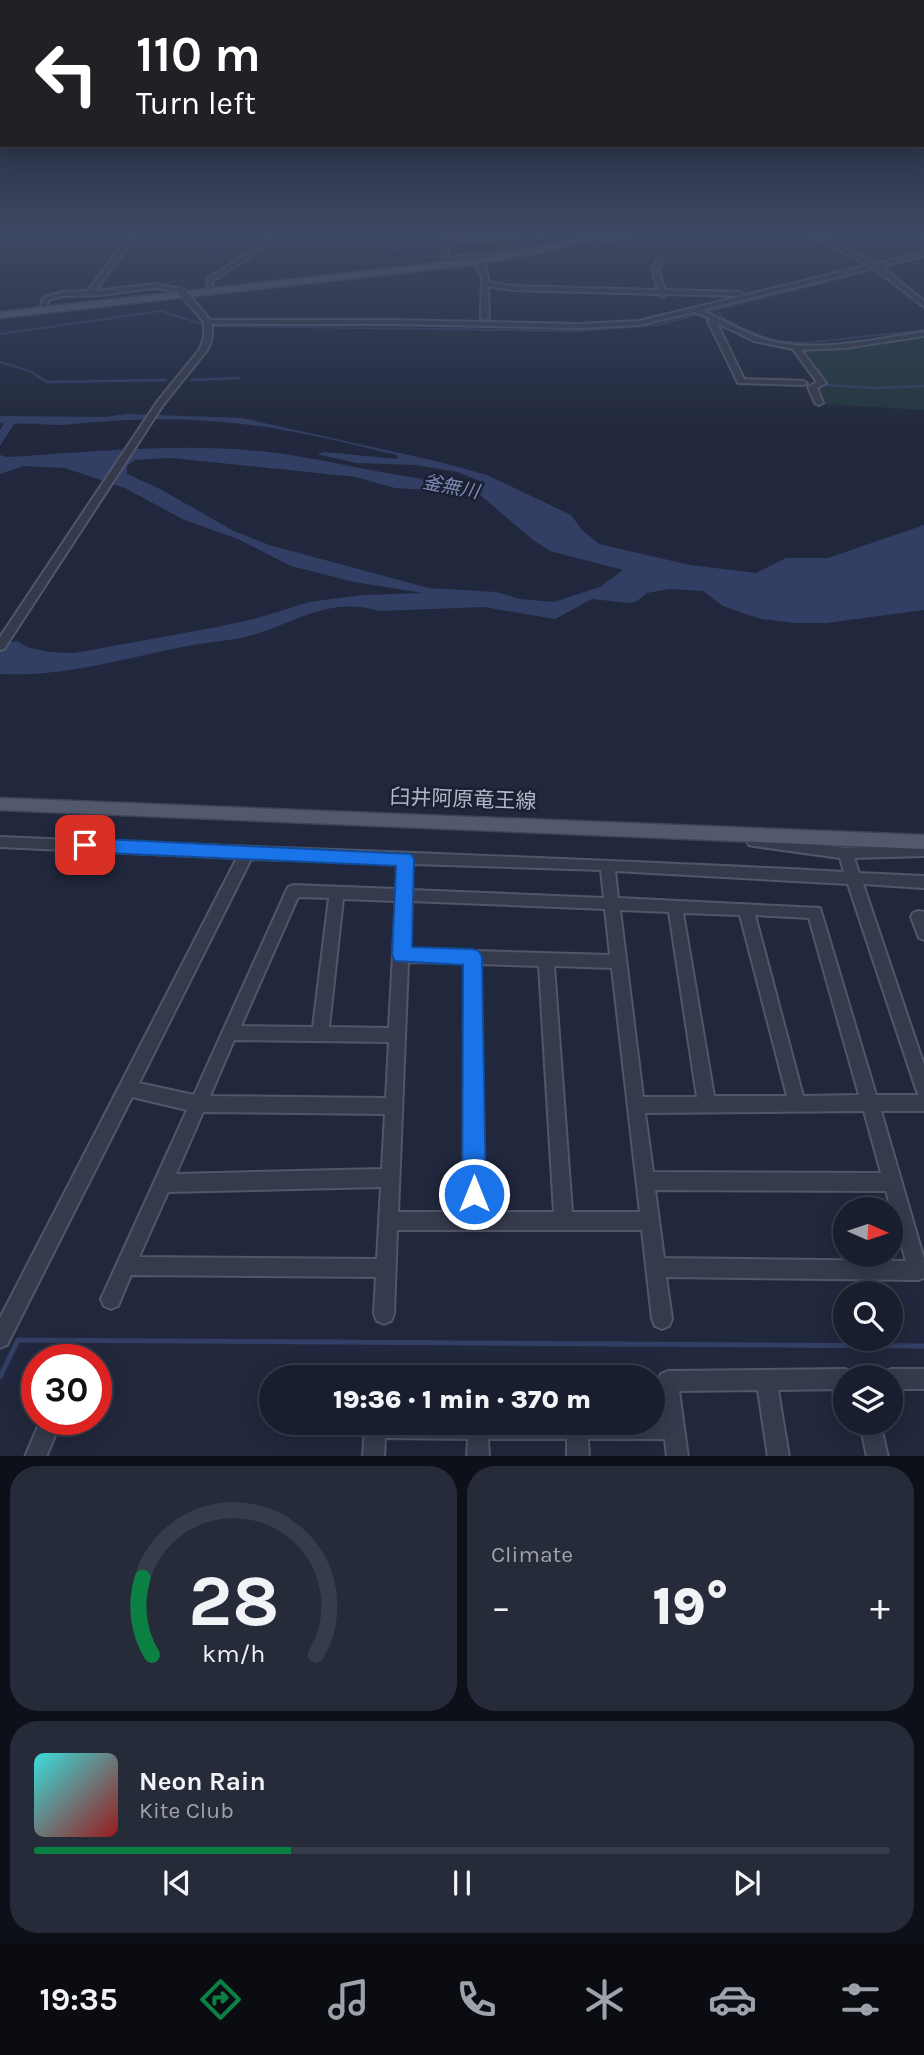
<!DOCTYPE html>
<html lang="en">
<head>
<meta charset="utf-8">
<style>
  :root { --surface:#191e2e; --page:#262b3a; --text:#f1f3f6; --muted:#9fa2aa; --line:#373c4a; --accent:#0b8043 }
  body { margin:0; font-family:Karla,"Noto Sans JP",sans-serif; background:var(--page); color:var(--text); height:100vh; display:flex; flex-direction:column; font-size:26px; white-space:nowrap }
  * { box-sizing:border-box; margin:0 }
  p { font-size:23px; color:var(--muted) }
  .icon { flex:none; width:38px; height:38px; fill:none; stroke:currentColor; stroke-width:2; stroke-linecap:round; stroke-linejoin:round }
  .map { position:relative; height:1456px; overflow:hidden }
  .panel { display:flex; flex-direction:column; gap:10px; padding:10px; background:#0e1019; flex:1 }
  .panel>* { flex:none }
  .guide { position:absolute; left:0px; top:0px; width:924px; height:147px; box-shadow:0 4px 18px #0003,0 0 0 2px var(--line); background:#202124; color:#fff; overflow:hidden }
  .needle { width:46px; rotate:93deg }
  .fabs { position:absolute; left:833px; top:1197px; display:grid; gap:14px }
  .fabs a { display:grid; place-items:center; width:70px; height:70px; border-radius:50%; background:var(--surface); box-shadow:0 4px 18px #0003,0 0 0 2px var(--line); font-size:35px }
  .speed { position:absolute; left:21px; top:1344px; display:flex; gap:14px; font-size:35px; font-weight:700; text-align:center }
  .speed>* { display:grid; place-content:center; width:91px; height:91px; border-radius:50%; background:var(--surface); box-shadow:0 4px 18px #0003,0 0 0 2px var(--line); line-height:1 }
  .speed .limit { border:10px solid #d22; background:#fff; color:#111 }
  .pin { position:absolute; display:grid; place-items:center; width:60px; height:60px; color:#fff; margin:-30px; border-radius:14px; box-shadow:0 4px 10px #0006 }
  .me { position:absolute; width:77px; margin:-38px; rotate:0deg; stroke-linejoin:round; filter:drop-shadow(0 0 5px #0008) }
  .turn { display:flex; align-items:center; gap:24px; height:147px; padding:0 21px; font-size:32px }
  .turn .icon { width:91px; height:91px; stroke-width:2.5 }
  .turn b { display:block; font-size:49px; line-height:60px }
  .big { font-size:52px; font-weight:800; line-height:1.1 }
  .panel .card { flex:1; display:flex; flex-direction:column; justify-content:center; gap:10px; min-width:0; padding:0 24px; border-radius:28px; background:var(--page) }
  .panel .dial { align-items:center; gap:0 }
  .dial svg { height:182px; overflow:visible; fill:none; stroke:var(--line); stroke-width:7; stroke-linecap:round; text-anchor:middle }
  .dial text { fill:var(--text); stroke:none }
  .song { display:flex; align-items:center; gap:21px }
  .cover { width:84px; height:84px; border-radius:10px; background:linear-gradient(135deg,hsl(180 70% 55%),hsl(0 70% 35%)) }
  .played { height:7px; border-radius:4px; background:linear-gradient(90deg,var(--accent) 30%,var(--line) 30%) }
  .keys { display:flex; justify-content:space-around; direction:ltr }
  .heat { display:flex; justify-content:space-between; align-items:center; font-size:38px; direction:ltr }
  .panel .tiles { flex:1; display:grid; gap:10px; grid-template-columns:1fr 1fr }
  .card:last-child { grid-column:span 2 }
  .trip { position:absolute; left:259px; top:1365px; width:406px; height:70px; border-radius:35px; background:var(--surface); box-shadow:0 4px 18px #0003,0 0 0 2px var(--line); font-weight:800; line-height:70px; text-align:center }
  .tabs { display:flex; height:112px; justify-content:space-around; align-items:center; background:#0a0c12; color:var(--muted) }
  .tabs .icon { width:49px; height:49px }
  .tabs .active { color:var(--accent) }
  .tabs b { font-size:32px; color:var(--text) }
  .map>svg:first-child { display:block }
  .green { fill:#23363e }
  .water { fill:#323e63; fill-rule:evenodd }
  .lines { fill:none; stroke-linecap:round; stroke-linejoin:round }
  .stream-far2 { stroke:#323e63; stroke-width:2 }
  .stream-far1 { stroke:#323e63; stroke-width:2.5 }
  .stream { stroke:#323e63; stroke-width:5 }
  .minor-casing { stroke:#515668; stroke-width:4 }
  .major-casing { stroke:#3f4456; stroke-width:3 }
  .minor { fill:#353b4d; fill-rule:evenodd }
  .major { fill:#53596d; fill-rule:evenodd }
  .minor-bridge-casing { stroke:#515668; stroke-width:9; stroke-linecap:butt }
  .minor-bridge { stroke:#353b4d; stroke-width:7 }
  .route { fill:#1a73e8; stroke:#114b97; stroke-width:2 }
  .labels { text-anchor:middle; stroke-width:5; stroke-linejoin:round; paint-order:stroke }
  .far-water-label { font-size:19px; font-style:italic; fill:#7f8cb7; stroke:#1b2032 }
  .street-label { font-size:21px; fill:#b1b6c9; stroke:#1b2032 }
</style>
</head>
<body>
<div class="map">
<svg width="924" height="1457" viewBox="0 0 924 1457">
  <rect width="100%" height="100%" fill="#21283d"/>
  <polygon class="green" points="924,336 924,410 824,404 815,387 822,385 801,350"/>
  <path class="water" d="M 126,414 L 242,418 L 440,462 L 487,475 L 571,515 L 583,531 L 599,544 L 690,565 L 756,573 L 786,558 L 828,558 L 924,525 L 924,610 L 826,623 L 795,623 L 761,619 L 745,614 L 723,606 L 703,591 L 669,589 L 647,593 L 637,601 L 629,603 L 592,599 L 555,619 L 484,607 L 379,611 C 324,595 292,627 241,638 C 217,642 192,644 168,650 C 111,662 59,677 0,674 L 0,644 L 17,641 L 27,647 L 49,652 L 75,653 L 217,627 L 258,618 L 309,602 L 362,595 L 423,593 L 354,582 L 291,566 L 238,539 L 184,520 L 125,488 L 65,468 L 24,466 L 0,474 L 0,455 L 7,457 C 93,452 182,442 269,452 C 341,461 412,484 485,483 L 457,472 L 416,465 L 356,463 L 317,454 L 324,452 L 397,459 L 398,455 C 349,444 300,431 250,425 C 192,417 131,418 73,424 C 54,427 34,422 14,424 L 0,446 L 0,430 L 4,424 L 0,423 L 0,416 L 105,417 ZM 171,458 L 356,477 L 395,488 L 478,493 L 533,540 L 550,551 L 623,570 L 600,587 L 554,602 L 520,599 L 496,592 L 429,588 L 269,545 L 232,530 L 160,489 L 127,474 L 127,466 L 135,460 Z"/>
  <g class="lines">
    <g class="stream-far2">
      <polyline points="172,234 192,239 233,261"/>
      <polyline points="313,234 439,258"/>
      <polyline points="482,254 497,252"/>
      <polyline points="718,312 725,320 737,325"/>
      <polyline points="214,326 580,331 657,325 924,257"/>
      <polyline points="742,328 774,341 806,343 924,330"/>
      <polyline points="0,334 161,311 202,324"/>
      <polyline points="0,362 30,371 40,378"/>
    </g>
    <g class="stream-far1">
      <polyline points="38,376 47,382 166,380"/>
      <polyline points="191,380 239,378"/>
      <polyline points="824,385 876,388 924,386"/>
    </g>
    <polyline class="stream" points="0,1377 18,1340 924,1346"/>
    <defs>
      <g id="minor">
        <polygon points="130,234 137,234 95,291 153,284 182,289 182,291 153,288 101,295 62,296 48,300 46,311 40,311 43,298 62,292 88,291"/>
        <polygon points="267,234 274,234 259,251 212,281 213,291 208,292 207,279 255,249"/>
        <path d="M 445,234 L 510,237 L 512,234 L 519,234 L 508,246 L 507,254 L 484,258 L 487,265 L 484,268 L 488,276 L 488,282 L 511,286 L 658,290 L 652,270 L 657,259 L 660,257 L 663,259 L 658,270 L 665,290 L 740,292 L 744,294 L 740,296 L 666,294 L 663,297 L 659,294 L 511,290 L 488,286 L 489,318 L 485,320 L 481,318 L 482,276 L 477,268 L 480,264 L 478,259 L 441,261 ZM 450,239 L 506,241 L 502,246 L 502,252 L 447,258 Z"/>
        <polygon points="531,234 546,234 546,235 543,237"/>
        <polygon points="622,234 638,234 593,244 586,240"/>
        <path d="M 806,234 L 815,234 L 876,264 L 924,252 L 924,256 L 881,266 L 924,301 L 924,307 L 874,268 L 702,310 C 723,320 744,333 767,340 C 817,354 873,339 924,332 L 924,336 L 845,348 L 801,350 L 826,383 L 817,388 L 823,403 L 819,405 L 815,403 L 808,387 L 817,382 L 793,349 L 754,341 L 717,323 L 744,379 L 803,381 L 807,383 L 803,385 L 738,383 L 708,321 L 710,319 L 695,312 L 639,325 L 580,328 L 388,324 L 212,324 L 212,337 L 208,349 L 163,405 L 4,649 L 0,650 L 0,637 L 157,402 L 200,349 L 204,337 L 204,322 L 187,303 L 187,299 L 193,299 L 210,320 L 388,320 L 580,324 L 639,321 L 869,265 Z"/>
        <polygon points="919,234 924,234 924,237"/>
        <path d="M 754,836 L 845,848 L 924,846 L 924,856 L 854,858 L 859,873 L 924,876 L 924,888 L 863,884 L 924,1065 L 924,1111 L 881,1111 L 924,1259 L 924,1278 L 918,1280 L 666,1277 L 672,1319 L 669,1326 L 662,1329 L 655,1326 L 652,1319 L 642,1230 L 397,1230 L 394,1314 L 391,1321 L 384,1324 L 377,1321 L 374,1314 L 376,1277 L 131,1275 L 118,1306 L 111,1309 L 104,1306 L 101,1299 L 187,1110 L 132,1097 L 7,1345 L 0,1348 L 0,1318 L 237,858 L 0,847 L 0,837 C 281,849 563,857 844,872 L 840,858 L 754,846 L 749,845 L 747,841 L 749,837 ZM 251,859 L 398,863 L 396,889 L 293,885 L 288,887 L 194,1095 L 139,1083 ZM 412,864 L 601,870 L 604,898 L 411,890 ZM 615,871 L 848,884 L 916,1089 L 919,1095 L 876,1095 L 820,908 L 618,898 ZM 298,897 L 329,898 L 313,1027 L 241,1026 ZM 343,899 L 396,901 L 389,1028 L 329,1027 ZM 410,901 L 605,909 L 610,955 L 408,949 ZM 620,910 L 669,912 L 697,1097 L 643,1097 ZM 683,913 L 740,915 L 787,1096 L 714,1096 ZM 755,915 L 809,918 L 859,1095 L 803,1096 ZM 408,962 L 465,963 L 465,1212 L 398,1212 ZM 480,964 L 539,966 L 554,1212 L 483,1212 ZM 554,966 L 612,968 L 640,1212 L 572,1212 ZM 234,1040 L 389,1042 L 386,1098 L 210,1096 ZM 864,1111 L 881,1173 L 653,1172 L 645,1113 ZM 203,1112 L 385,1114 L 382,1169 L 176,1174 ZM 381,1187 L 377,1259 L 139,1257 L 168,1192 ZM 655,1190 L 886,1191 L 906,1261 L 664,1258 Z"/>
        <polygon points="918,911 924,912 924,940 919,938 911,917 913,913"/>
        <polygon points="845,1369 852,1372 854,1377 845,1377 845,1389 778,1390 789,1457 768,1457 758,1390 679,1391 688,1457 667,1457 665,1439 588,1439 589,1457 567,1457 567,1439 488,1439 489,1457 467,1457 468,1439 385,1438 384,1457 363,1457 365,1423 653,1423 653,1419 663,1419 658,1381 661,1374 668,1371"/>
        <polygon points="891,1369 924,1369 924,1389 891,1389 891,1377 882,1377 884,1372"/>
        <polygon points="41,1419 62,1419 46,1457 25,1457"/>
        <polygon points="860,1423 880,1423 888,1457 867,1457"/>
      </g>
      <g id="major">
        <polygon points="600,234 617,234 544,252 481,264 0,318 0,312 481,258"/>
        <polygon points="0,798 924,835 924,849 0,810"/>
      </g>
    </defs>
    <use href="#minor" class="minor-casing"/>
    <use href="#major" class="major-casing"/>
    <use href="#minor" class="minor"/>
    <use href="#major" class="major"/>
    <defs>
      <polyline id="minor-bridge" points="180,290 190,301"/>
    </defs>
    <use href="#minor-bridge" class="minor-bridge-casing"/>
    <use href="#minor-bridge" class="minor-bridge"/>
  </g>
  <linearGradient id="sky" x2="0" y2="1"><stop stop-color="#121622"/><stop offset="0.53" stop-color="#3d4862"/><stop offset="1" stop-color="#3d4862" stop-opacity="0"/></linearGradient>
  <rect width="924" height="438" fill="url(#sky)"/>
  <polygon class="route" points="85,838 411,854 414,859 412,947 472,949 479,951 482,957 486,1194 482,1202 474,1206 466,1202 462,1194 463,965 395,961 392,955 396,866 85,852 78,850 76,845 78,840"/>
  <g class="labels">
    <g class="far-water-label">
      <text transform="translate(451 486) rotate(11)" y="7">釜無川</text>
    </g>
    <g class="street-label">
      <text transform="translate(463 799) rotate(2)" y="7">臼井阿原竜王線</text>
    </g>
  </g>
</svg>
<div class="fabs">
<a><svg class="needle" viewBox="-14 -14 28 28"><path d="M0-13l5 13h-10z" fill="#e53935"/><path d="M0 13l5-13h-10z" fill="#9fa2aa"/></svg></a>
<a><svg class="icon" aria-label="search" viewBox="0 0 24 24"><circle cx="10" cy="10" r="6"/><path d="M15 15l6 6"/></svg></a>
<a><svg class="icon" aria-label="layers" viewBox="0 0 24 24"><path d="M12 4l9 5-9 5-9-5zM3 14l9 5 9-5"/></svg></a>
</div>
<div class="speed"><div class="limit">30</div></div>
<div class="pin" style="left:85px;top:845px;background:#d93025"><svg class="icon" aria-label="arrive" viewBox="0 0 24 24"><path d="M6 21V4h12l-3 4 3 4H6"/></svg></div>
<svg class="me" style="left:474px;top:1194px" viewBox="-20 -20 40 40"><circle r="17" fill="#1a73e8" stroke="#fff" stroke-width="3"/><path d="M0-11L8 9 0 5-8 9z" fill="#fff"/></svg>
<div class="trip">19:36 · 1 min · 370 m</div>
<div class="guide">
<div class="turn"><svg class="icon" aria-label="left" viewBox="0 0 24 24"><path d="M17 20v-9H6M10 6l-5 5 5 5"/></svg><div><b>110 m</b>Turn left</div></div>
</div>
</div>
<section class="panel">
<div class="tiles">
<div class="card dial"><svg viewBox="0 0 100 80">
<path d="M14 69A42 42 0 1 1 86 69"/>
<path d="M14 69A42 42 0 0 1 10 35" stroke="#0b8043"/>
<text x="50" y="56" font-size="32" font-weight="700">28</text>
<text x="50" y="72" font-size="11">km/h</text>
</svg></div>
<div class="card"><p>Climate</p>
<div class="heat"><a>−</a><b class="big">19°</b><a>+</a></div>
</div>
<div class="card">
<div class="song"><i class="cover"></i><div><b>Neon Rain</b><p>Kite Club</p></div></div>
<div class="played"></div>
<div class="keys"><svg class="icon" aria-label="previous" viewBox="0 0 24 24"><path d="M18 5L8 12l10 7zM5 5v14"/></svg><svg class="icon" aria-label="pause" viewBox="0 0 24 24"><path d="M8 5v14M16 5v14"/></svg><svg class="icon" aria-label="next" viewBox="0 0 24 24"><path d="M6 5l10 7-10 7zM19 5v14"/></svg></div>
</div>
</div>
</section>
<nav class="tabs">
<b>19:35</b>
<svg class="icon active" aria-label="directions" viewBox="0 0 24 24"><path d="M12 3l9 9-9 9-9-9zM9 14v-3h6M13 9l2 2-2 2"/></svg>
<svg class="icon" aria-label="music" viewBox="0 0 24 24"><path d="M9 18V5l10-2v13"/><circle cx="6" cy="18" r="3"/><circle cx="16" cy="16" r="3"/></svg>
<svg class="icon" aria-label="phone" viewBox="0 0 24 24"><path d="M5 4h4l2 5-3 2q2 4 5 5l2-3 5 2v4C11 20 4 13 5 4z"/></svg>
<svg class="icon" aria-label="climate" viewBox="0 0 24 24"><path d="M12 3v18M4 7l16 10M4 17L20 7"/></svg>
<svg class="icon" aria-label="car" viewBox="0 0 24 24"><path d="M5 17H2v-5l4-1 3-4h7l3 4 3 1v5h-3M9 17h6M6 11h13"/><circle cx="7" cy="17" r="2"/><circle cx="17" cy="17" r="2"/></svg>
<svg class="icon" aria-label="filters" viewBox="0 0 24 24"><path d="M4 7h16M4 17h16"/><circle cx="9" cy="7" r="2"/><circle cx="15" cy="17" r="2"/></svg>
</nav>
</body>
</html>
